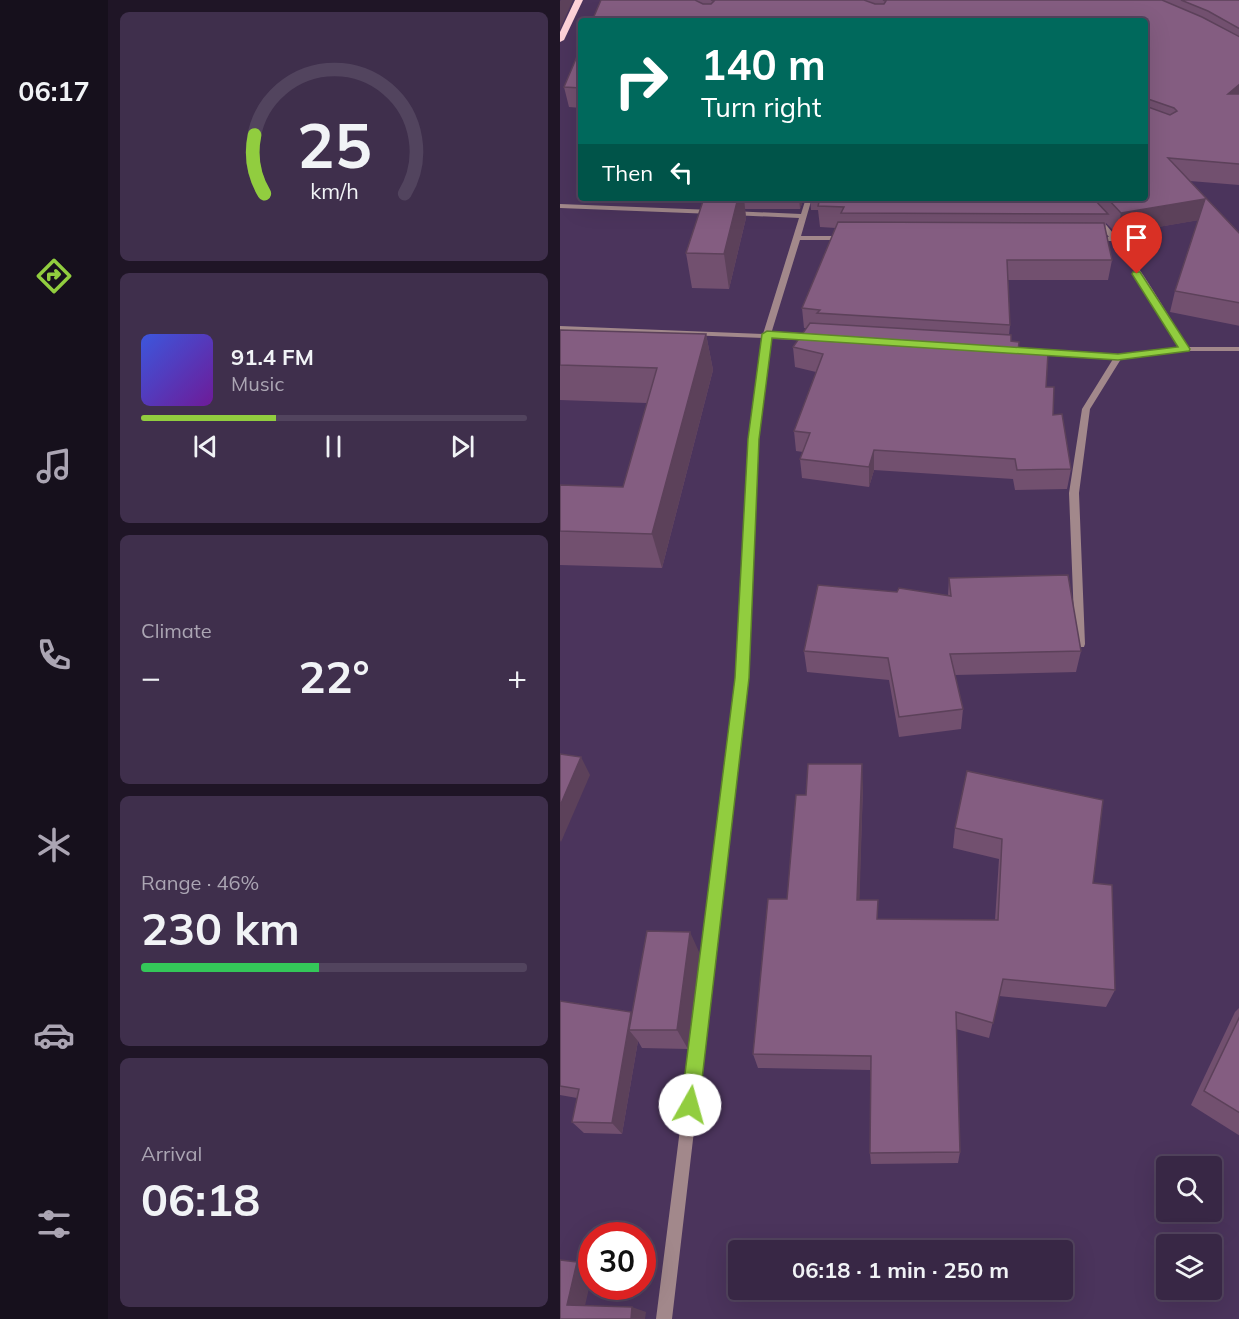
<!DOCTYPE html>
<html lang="en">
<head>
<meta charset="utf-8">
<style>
  :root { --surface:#382745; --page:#3f2f4c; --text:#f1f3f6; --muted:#aba5b3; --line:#52445e; --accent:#91cd3f }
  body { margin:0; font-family:Mulish,sans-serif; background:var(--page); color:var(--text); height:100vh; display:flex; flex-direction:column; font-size:22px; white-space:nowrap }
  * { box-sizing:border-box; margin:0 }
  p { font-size:20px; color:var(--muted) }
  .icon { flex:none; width:33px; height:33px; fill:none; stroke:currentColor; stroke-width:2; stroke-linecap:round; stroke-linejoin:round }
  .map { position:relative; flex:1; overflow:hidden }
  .side { display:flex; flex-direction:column; gap:12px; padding:12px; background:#1f1526; width:452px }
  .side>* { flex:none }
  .banner { position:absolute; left:18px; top:18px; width:570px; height:183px; border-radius:6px; box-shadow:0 6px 24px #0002,0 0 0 2px var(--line); background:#00695c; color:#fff; overflow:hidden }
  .fabs { position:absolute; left:596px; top:1156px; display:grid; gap:12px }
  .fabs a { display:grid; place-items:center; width:66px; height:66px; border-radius:6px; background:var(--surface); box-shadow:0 6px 24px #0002,0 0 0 2px var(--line); font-size:30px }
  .speed { position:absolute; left:18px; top:1222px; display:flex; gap:12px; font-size:30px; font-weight:700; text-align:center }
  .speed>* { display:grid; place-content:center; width:78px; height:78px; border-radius:50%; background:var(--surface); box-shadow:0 6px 24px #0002,0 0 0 2px var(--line); line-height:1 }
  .speed .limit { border:9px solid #d22; background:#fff; color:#111 }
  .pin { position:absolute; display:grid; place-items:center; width:51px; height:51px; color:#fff; margin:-62px -26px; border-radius:50% 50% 50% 0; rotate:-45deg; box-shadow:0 0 6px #0007 }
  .pin .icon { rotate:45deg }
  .me { position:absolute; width:66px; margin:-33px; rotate:7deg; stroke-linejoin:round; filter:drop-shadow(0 0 4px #0008) }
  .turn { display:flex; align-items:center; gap:21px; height:126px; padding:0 24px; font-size:27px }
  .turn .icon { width:78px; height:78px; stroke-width:2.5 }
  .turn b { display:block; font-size:42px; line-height:51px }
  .then { display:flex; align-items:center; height:57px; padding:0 24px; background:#0003; gap:12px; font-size:22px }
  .big { font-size:45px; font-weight:700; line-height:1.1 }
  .side .tile { flex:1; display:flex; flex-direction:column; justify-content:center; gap:9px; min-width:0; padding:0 21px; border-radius:9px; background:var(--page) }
  .side .dial { align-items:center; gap:0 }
  .dial svg { height:156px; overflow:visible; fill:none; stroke:var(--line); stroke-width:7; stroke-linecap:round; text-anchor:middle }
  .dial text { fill:var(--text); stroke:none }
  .song { display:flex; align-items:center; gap:18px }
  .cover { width:72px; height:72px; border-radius:9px; background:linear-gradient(135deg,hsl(230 70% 55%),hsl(280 70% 35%)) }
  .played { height:6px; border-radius:3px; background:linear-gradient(90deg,var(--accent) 35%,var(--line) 35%) }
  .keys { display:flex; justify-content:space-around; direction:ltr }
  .heat { display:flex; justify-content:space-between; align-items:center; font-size:33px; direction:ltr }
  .charge { height:9px; border-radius:4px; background:linear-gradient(90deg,#34c759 46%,var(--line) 0) }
  .trip { position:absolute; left:168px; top:1240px; width:345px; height:60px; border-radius:6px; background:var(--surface); box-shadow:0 6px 24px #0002,0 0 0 2px var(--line); font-weight:700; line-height:60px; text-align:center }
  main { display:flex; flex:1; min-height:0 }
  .tabs { display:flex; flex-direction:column; width:108px; justify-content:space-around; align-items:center; background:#16101c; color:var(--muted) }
  .tabs .icon { width:42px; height:42px }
  .tabs .current { color:var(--accent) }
  .tabs b { font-size:27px; color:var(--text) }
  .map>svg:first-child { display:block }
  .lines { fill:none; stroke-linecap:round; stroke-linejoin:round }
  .minor { fill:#a2888b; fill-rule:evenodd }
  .major { fill:#fed2d8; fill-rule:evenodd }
  .wall { fill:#72506f }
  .shaded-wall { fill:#5c415a }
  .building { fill:#845d81; stroke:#5c415a; stroke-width:1.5; fill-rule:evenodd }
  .route { fill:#91cd3f; stroke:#5e8529; stroke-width:1.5 }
</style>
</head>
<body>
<main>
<nav class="tabs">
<b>06:17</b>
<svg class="icon current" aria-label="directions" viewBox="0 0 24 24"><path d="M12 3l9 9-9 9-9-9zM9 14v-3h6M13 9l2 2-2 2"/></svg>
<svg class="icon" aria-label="music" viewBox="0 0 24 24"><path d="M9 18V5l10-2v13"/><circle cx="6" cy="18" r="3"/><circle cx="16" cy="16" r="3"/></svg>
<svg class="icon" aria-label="phone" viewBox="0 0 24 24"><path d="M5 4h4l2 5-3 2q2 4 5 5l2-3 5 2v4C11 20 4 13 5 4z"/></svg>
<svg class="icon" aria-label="climate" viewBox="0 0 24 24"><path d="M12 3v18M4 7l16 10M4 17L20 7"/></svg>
<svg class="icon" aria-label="car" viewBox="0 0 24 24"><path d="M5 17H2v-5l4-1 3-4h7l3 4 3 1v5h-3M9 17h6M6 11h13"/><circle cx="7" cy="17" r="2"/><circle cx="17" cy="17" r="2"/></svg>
<svg class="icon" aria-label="filters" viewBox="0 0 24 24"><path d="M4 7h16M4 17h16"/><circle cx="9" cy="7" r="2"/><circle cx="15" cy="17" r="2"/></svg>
</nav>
<section class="side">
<div class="tile dial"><svg viewBox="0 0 100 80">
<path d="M14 69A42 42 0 1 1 86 69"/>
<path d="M14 69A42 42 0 0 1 9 39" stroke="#91cd3f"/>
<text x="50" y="56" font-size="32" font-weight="700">25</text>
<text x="50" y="72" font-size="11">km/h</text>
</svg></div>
<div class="tile">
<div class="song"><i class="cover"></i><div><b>91.4 FM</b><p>Music</p></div></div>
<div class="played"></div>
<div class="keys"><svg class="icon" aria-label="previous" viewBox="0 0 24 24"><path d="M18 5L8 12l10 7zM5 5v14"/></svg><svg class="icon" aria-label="pause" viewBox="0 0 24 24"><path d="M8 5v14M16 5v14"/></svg><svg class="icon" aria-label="next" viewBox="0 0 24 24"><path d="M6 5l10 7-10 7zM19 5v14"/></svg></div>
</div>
<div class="tile"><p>Climate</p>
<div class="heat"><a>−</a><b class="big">22°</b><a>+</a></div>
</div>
<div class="tile"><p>Range · 46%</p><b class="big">230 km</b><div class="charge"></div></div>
<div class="tile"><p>Arrival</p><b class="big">06:18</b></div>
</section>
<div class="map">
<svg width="680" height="1319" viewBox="0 0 680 1319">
  <rect width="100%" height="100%" fill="#4b345c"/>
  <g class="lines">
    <g class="minor">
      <polygon points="246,198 252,198 241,236 284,236 288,238 284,240 240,240 211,334 255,336 259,338 255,340 210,339 197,439 187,678 112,1319 96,1319 177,678 189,439 203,338 0,330 0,326 203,334 239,218 171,215 168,213 171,211 241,214"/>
      <path d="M 514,198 L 521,198 C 566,241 595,294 628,347 L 680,347 L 680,351 L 625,351 L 561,359 L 530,409 L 519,493 L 525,644 L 524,647 L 516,647 L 515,644 L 509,493 L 522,409 L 553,359 L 444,352 L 440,350 L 444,348 L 558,354 L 620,347 L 573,269 L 553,241 L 530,241 L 529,239 L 533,237 L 549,237 Z"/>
      <polygon points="0,204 153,210 156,212 153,214 0,208"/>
    </g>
    <polygon class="major" points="15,0 23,0 4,40 0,42 0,32"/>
  </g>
  <g class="wall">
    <polygon points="41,0 680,0 680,185 630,181 680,234 680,326 610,312 615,291 638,220 557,234 546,223 545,229 552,260 548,280 448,280 450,325 449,335 451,341 486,387 493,415 511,469 507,489 455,490 453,479 314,470 309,487 242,478 240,459 243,452 236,451 234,431 256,372 235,367 233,347 247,328 244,328 242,308 276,228 260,227 258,210 251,210 250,198 585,198 585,21"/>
    <polygon points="21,47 21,108 9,107 4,87"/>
    <polygon points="144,198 244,198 240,209 185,209 186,218 169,289 132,288 126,253"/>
    <polygon points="0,330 146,334 153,370 102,568 0,565 0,485 63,487 87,403 0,400"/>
    <polygon points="389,578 521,651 516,672 395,675 403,709 401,729 339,737 329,680 247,672 244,651 388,596"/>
    <polygon points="407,771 533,883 555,990 546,1007 439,996 429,1038 396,1029 400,1152 398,1163 311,1164 310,1153 310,1070 198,1068 193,1054 227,899 246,795 303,786 299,900 318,919 435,920 439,859 393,848 395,828"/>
    <polygon points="140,954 128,1049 82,1048 78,1041 62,1134 24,1133 12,1122 17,1098 0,1095 0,1001 71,1012 72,1014"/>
    <polygon points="680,1007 680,1136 631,1105 675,1012"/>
  </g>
  <g class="shaded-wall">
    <polygon points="1,0 13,0 0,29 0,1"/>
    <polygon points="680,84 680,100 668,94"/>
    <polygon points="178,198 184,198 186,218 169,289 164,254"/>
    <polygon points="239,198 244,198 240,209"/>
    <polygon points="645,199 640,220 557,234 561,213"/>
    <polygon points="146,334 153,370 102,568 92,534"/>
    <polygon points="314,450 314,470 309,487 309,467"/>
    <polygon points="21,757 30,775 1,842 0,840 0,806"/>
    <polygon points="302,764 303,786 299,919 297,900"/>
    <polygon points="130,932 140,954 128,1049 117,1030"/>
    <polygon points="71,1012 80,1026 69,1030 78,1041 62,1134 52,1123"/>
    <polygon points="17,1262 32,1269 32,1275 24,1310 7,1305"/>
    <polygon points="72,1307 86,1312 85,1319 71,1319"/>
  </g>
  <g class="building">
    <path d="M 41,0 L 135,0 L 143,4 L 151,4 L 154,1 L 151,0 L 304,0 L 315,4 L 324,4 L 326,1 L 323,0 L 602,0 L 642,17 L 680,37 L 680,84 L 668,94 L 680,94 L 680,164 L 608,158 L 680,234 L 680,303 L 615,291 L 645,199 L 561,213 L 547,198 L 585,198 L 585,21 L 32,21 ZM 588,99 L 614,108 L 617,111 L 610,115 L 588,107 Z"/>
    <polygon points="621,0 680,0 680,29 648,11"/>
    <polygon points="21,47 21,88 4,87"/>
    <polygon points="144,198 178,198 164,254 126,253"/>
    <polygon points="260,198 533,198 548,214 281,213 284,207 258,206"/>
    <polygon points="278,222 544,223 552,260 447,260 450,325 257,313 260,310 242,308"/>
    <polygon points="250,323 451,335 451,341 459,342 458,351 488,353 486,387 494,387 493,415 502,414 511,469 457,470 455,459 314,450 309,467 240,459 250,433 234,431 263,354 233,347"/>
    <polygon points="0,330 146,334 92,534 0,531 0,485 63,487 97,368 0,365"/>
    <polygon points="508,575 521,651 390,654 403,709 339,717 328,658 244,651 258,585 337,592 339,588 391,596 389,578"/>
    <polygon points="0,754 21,757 0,806"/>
    <polygon points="248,764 302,764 297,900 318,900 317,919 438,920 442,839 395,828 407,771 543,800 533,883 552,885 555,990 443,979 433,1023 396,1012 400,1152 310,1153 311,1056 193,1054 208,899 227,899 236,795 246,795"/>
    <polygon points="87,931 130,932 117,1030 69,1030"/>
    <polygon points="0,1001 71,1012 52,1123 12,1122 19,1089 0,1086"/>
    <polygon points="680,1016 680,1113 644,1091"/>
    <polygon points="0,1260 17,1262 7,1305 72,1307 71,1319 0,1319"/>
  </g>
  <polygon class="route" points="573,272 580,272 630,349 629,351 558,360 212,338 199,439 189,678 139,1105 136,1112 130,1114 124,1112 121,1105 175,678 188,439 202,334 207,331 558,354 618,347 572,274"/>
</svg>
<div class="fabs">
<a><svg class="icon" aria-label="search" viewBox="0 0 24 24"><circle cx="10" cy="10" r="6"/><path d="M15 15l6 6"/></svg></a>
<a><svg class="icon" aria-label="layers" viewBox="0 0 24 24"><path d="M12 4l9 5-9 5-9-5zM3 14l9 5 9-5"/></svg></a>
</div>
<div class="speed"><div class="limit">30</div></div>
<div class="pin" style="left:577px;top:274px;background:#d93025"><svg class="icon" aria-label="arrive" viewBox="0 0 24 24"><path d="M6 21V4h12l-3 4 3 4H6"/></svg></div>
<svg class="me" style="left:130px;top:1105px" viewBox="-20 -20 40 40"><circle r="19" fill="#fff"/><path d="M0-13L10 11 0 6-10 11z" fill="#91cd3f"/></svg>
<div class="trip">06:18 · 1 min · 250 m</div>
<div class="banner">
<div class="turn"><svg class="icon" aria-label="right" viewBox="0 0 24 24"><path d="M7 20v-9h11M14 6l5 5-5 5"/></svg><div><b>140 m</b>Turn right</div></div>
<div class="then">Then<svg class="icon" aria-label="left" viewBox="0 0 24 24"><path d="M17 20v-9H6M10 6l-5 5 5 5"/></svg></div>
</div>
</div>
</main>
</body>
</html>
